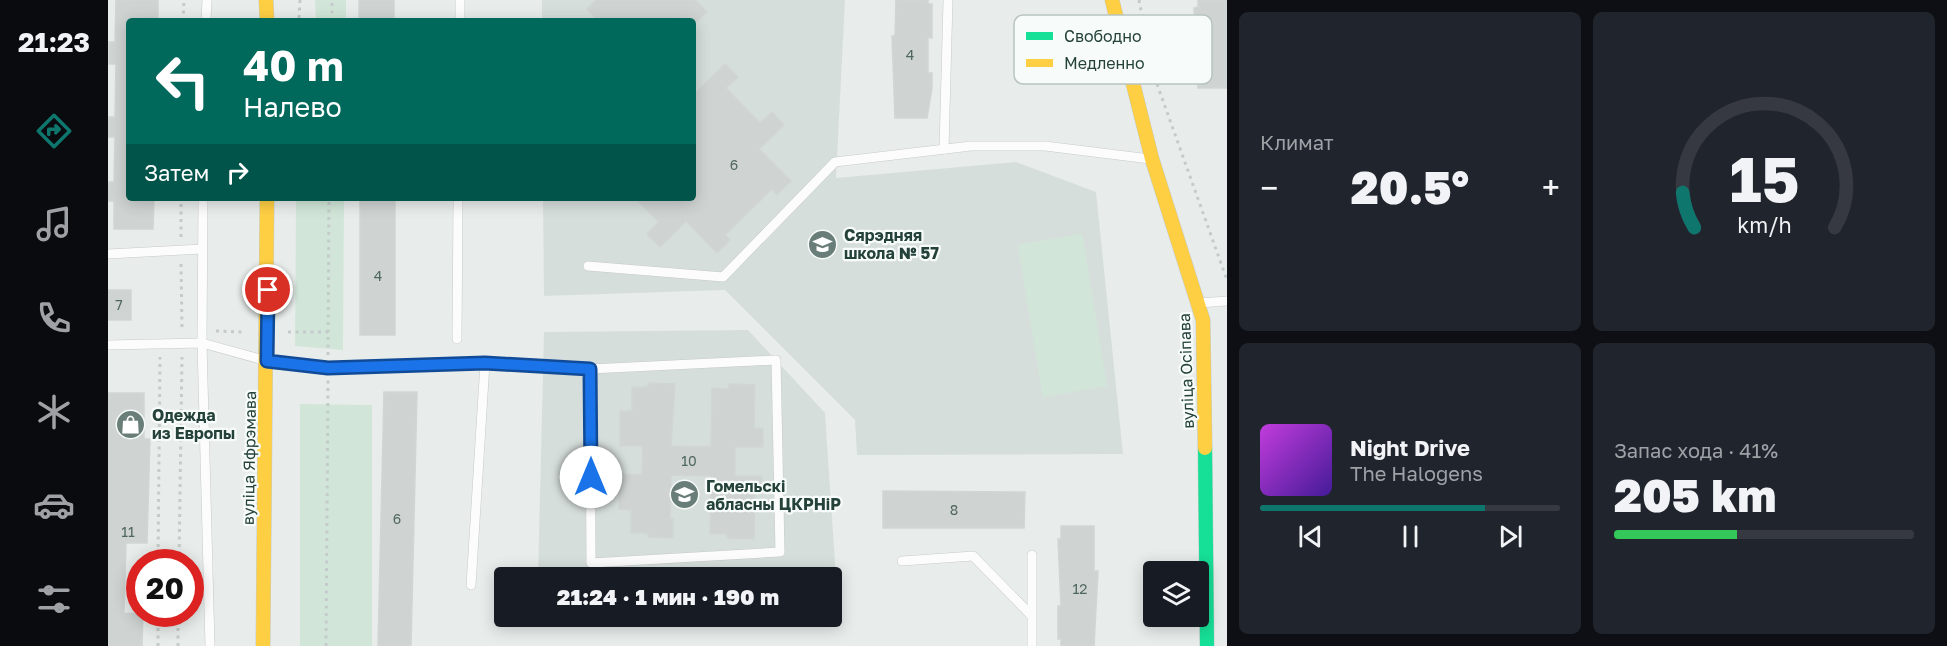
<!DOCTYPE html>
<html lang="ru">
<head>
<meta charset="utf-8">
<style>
  :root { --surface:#171b24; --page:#20242c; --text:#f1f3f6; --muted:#9ea1a6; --line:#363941; --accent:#0f766e }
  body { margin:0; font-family:"Golos Text",sans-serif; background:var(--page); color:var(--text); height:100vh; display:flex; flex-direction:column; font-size:22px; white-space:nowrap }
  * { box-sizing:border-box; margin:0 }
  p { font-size:20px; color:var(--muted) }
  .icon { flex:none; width:33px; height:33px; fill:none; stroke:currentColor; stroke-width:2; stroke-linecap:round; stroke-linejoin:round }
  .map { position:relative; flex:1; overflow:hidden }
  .details { display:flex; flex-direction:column; gap:12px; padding:12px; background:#0d0f14; width:720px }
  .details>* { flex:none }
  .hud { position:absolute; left:18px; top:18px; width:570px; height:183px; border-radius:6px; box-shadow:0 3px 15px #0003; background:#00695c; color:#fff; overflow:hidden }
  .tools { position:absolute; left:1035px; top:561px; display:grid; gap:12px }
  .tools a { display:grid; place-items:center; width:66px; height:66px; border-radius:6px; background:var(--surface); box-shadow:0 3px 15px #0003; font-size:30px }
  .speed { position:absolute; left:18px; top:549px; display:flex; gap:12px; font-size:30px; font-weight:700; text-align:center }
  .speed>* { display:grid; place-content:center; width:78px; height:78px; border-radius:50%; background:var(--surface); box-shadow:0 3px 15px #0003; line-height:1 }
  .speed .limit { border:9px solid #d22; background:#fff; color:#111 }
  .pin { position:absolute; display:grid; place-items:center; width:51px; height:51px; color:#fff; margin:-26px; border:3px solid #fff; border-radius:50%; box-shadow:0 2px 6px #0007 }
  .me { position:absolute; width:66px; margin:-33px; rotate:0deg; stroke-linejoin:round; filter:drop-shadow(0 0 4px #0008) }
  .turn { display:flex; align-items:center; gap:21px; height:126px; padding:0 18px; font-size:27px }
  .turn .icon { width:78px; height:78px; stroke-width:2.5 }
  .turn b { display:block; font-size:42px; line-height:51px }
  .then { display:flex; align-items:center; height:57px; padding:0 18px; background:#0003; gap:12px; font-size:22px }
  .big { font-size:45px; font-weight:800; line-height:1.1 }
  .details .card { flex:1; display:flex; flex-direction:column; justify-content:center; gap:9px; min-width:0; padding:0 21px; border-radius:9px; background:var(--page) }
  .details .dial { align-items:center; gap:0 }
  .dial svg { height:156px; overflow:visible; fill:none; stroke:var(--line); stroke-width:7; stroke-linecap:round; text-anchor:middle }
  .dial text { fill:var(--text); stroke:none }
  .song { display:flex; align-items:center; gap:18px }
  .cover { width:72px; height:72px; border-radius:9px; background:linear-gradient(135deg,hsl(290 70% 55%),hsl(260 70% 35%)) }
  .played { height:6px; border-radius:3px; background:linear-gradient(90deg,var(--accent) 75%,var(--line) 75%) }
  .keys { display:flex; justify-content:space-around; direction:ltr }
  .heat { display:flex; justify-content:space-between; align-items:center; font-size:33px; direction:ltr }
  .charge { height:9px; border-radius:4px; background:linear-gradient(90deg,#34c759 41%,var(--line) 0) }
  .details .tiles { flex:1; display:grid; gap:12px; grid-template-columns:repeat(2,1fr) }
  .trip { position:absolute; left:386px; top:567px; width:348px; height:60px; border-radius:6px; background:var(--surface); box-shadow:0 3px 15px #0003; font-weight:800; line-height:60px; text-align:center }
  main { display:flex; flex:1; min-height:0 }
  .dock { display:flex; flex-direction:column; width:108px; justify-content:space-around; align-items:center; background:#090b0e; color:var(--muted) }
  .dock .icon { width:42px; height:42px }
  .dock .active { color:var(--accent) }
  .dock b { font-size:27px; color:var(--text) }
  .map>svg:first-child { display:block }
  .built { fill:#d6dedb }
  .green { fill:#d1e6d8 }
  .building { fill:#cfd4d2; stroke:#d1d6d4; stroke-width:1.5 }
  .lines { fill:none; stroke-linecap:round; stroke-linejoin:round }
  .lane-casing { stroke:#c5cac8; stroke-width:10 }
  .fast-casing { stroke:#c3cbc8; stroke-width:15 }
  .slow-casing { stroke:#c3cbc8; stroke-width:15 }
  .path { stroke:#c3ccca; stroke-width:3; stroke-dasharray:3 4.5; stroke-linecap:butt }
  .lane { stroke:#fcfcfc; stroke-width:9 }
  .fast { stroke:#16e098; stroke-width:14 }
  .slow { stroke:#ffcf43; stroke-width:14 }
  .route-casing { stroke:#114b97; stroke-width:15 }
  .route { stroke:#1a73e8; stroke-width:10 }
  .labels { text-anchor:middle; stroke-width:4.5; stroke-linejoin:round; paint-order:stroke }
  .number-label { font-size:14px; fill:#506761 }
  .poi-label { font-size:16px; font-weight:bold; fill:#24423a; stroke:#f7fbf9; text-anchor:start }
  .street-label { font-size:16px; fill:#24423a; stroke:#f7fbf9 }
  .key { fill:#f7fbf9; stroke:#b8c4c0; stroke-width:1.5 }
  .key-label { font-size:16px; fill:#24423a }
</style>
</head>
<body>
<main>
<nav class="dock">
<b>21:23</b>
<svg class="icon active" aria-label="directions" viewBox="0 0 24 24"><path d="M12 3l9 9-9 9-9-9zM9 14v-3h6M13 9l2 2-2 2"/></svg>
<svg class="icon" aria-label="music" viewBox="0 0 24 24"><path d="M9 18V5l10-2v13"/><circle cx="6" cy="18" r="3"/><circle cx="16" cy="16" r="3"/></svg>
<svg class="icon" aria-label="phone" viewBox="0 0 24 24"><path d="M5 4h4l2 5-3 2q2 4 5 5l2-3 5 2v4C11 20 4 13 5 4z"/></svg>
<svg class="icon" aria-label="climate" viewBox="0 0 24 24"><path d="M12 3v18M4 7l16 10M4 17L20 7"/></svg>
<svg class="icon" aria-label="car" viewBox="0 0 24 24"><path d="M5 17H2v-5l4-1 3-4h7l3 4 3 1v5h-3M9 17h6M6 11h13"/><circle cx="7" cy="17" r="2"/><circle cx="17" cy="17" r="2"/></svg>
<svg class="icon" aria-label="filters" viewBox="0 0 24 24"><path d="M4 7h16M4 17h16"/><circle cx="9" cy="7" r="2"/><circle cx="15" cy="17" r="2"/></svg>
</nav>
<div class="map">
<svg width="1119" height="646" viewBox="0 0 1119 646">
  <rect width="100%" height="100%" fill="#e8edeb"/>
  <g class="built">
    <polygon points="434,0 737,0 728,178 908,162 988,192 1015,454 749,455 747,420 617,290 436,296 435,198 585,198 585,21 434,21"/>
    <polygon points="640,330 717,413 731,622 429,620 429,616 723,616 723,578 430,577 436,332"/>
  </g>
  <g class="green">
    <polygon points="207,0 238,0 238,21 208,21"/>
    <polygon points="188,198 236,198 235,350 187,346"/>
    <polygon points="974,234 999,386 935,397 910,245"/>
    <polygon points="192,404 264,405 264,646 192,646"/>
  </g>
  <g class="building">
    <polygon points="8,0 50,0 50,21 21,21 21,198 46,198 45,229 6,229 6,201 0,201 1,182 6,182 7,137 0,137 1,117 7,117 8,64 1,64 1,42 7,42"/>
    <rect x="251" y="0" width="35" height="21"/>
    <polygon points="488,0 587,0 599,12 589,21 491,21 479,9"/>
    <polygon points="788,0 820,0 820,4 824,4 824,38 820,37 820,73 824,73 824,88 819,118 787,118 784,36 787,36"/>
    <polygon points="1090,0 1119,0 1119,88 1090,88 1086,8 1090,7"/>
    <polygon points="617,64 630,77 618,88 652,123 664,112 676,125 651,149 683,181 669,195 664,189 617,235 622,240 609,253 578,221 552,247 539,234 551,222 527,198 585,198 585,95"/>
    <rect x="252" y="198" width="35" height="137"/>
    <rect x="0" y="290" width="23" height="30"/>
    <polygon points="540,383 567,384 563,446 603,447 604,388 621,389 621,384 647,385 646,428 655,428 655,447 627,447 627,476 654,476 654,494 647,494 646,539 619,538 619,534 602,534 603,476 563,475 562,519 565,519 565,538 540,537 540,533 523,533 523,510 511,509 511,474 534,475 535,446 512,446 512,411 524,411 524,387 540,387"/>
    <polygon points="276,392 309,392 303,646 270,646"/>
    <polygon points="0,393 36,393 36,439 42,439 39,543 18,543 16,613 35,614 34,646 0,646"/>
    <polygon points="775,491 917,492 916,528 775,528"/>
    <polygon points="953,526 986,526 986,571 990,571 986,646 953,646 953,639 950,639 950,606 953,606 950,539 953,539"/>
  </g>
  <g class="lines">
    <defs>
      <g id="lane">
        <polyline points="98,21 99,0"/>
        <polyline points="352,21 352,0"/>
        <polyline points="836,149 840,0"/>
        <polyline points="95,198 94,343 102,646"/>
        <polyline points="0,254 94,249"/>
        <polyline points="480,266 615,277 727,162 863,146 937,146 1042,159"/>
        <polyline points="1091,303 1119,301"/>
        <polyline points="349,339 350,198"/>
        <polyline points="0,345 94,343 159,361 220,368 377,363 482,369 668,360 672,552 483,563 482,369"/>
        <polyline points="794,561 865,556 922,614"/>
        <polyline points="363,585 377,363"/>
        <polyline points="924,646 924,555"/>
      </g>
      <polyline id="fast" points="1097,448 1099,646"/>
      <g id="slow">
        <polyline points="158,0 159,21"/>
        <polyline points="1004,0 1044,159 1095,320 1097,448"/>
        <polyline points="155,646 159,198"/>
      </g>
    </defs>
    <use href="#lane" class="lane-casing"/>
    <use href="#fast" class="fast-casing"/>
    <use href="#slow" class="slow-casing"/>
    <g class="path">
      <polyline points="1031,0 1038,37"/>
      <polyline points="191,18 192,0"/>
      <polyline points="75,21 76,0"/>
      <polyline points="224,21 224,0"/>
      <polyline points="1049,84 1119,280"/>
      <polyline points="73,237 73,198"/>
      <polyline points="73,264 74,330"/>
      <polyline points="108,331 134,332"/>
      <polyline points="180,332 220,332"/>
      <polyline points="220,355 221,198"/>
      <polyline points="50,562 52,357"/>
      <polyline points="71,562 74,357"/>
      <polyline points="50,646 50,614"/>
      <polyline points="70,646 70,614"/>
      <polyline points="218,646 220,380"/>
    </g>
    <use href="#lane" class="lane"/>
    <use href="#fast" class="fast"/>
    <use href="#slow" class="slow"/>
  </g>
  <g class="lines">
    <defs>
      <polyline id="route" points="160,290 159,361 220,368 377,363 482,369 483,477"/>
    </defs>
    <use href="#route" class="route-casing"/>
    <use href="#route" class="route"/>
  </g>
  <defs>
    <symbol id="school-disc" viewBox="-11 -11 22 22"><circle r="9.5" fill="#697e78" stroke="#f7fbf9"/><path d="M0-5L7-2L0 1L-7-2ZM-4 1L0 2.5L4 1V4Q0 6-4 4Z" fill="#fff"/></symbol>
    <symbol id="shop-disc" viewBox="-11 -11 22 22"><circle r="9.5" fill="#697e78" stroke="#f7fbf9"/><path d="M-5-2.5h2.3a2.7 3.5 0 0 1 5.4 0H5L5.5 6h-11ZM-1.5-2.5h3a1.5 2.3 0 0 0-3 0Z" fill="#fff"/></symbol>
  </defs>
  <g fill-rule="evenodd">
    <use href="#school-disc" x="698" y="228" width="33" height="33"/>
    <use href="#shop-disc" x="6" y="408" width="33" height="33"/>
    <use href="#school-disc" x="560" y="478" width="33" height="33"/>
  </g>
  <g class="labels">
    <g class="number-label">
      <text x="802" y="60">4</text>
      <text x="626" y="170">6</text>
      <text x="270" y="281">4</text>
      <text x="11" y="310">7</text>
      <text x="581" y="466">10</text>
      <text x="846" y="515">8</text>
      <text x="289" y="524">6</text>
      <text x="20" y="537">11</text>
      <text x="972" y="594">12</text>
    </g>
    <g class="poi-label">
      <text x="736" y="241">Сярэдняя<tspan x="736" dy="18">школа № 57</tspan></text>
      <text x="44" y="421">Одежда<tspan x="44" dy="18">из Европы</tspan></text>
      <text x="598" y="492">Гомельскі<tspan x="598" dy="18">абласны ЦКРНіР</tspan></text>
    </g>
    <g class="street-label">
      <text transform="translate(1078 371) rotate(-92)" y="6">вуліца Осіпава</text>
      <text transform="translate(141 458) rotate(-89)" y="6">вуліца Яфрэмава</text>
    </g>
  </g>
  <rect x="906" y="15" width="198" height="69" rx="9" class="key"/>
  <rect x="918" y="32" width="27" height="8" fill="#16e098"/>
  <rect x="918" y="59" width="27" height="8" fill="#ffcf43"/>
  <g class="key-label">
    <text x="956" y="42">Свободно</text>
    <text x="956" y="69">Медленно</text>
  </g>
</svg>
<div class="tools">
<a><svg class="icon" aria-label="layers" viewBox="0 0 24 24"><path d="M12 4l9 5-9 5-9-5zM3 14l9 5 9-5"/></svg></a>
</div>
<div class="speed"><div class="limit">20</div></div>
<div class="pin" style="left:160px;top:290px;background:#d93025"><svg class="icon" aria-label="arrive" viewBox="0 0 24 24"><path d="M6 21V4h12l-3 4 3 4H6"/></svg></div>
<svg class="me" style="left:483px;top:477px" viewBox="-20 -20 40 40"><circle r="19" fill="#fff"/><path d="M0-13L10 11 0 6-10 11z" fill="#1a73e8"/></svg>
<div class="trip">21:24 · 1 мин · 190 m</div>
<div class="hud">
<div class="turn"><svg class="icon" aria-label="left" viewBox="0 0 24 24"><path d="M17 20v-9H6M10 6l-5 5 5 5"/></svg><div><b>40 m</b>Налево</div></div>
<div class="then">Затем<svg class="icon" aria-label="right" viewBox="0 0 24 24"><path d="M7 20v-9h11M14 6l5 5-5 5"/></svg></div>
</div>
</div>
<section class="details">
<div class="tiles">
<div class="card"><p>Климат</p>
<div class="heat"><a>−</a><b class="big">20.5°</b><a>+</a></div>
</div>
<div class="card dial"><svg viewBox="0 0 100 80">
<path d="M14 69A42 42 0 1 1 86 69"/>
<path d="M14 69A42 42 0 0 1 8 51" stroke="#0f766e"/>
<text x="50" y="56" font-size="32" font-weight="700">15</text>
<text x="50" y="72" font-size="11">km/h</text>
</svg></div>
<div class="card">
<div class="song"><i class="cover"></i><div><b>Night Drive</b><p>The Halogens</p></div></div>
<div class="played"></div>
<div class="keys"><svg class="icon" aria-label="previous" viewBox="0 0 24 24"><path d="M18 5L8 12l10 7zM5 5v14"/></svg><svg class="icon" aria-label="pause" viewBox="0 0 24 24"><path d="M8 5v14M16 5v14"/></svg><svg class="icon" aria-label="next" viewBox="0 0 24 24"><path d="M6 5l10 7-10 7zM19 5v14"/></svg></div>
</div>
<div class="card"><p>Запас хода · 41%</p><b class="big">205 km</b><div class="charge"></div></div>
</div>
</section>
</main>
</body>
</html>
